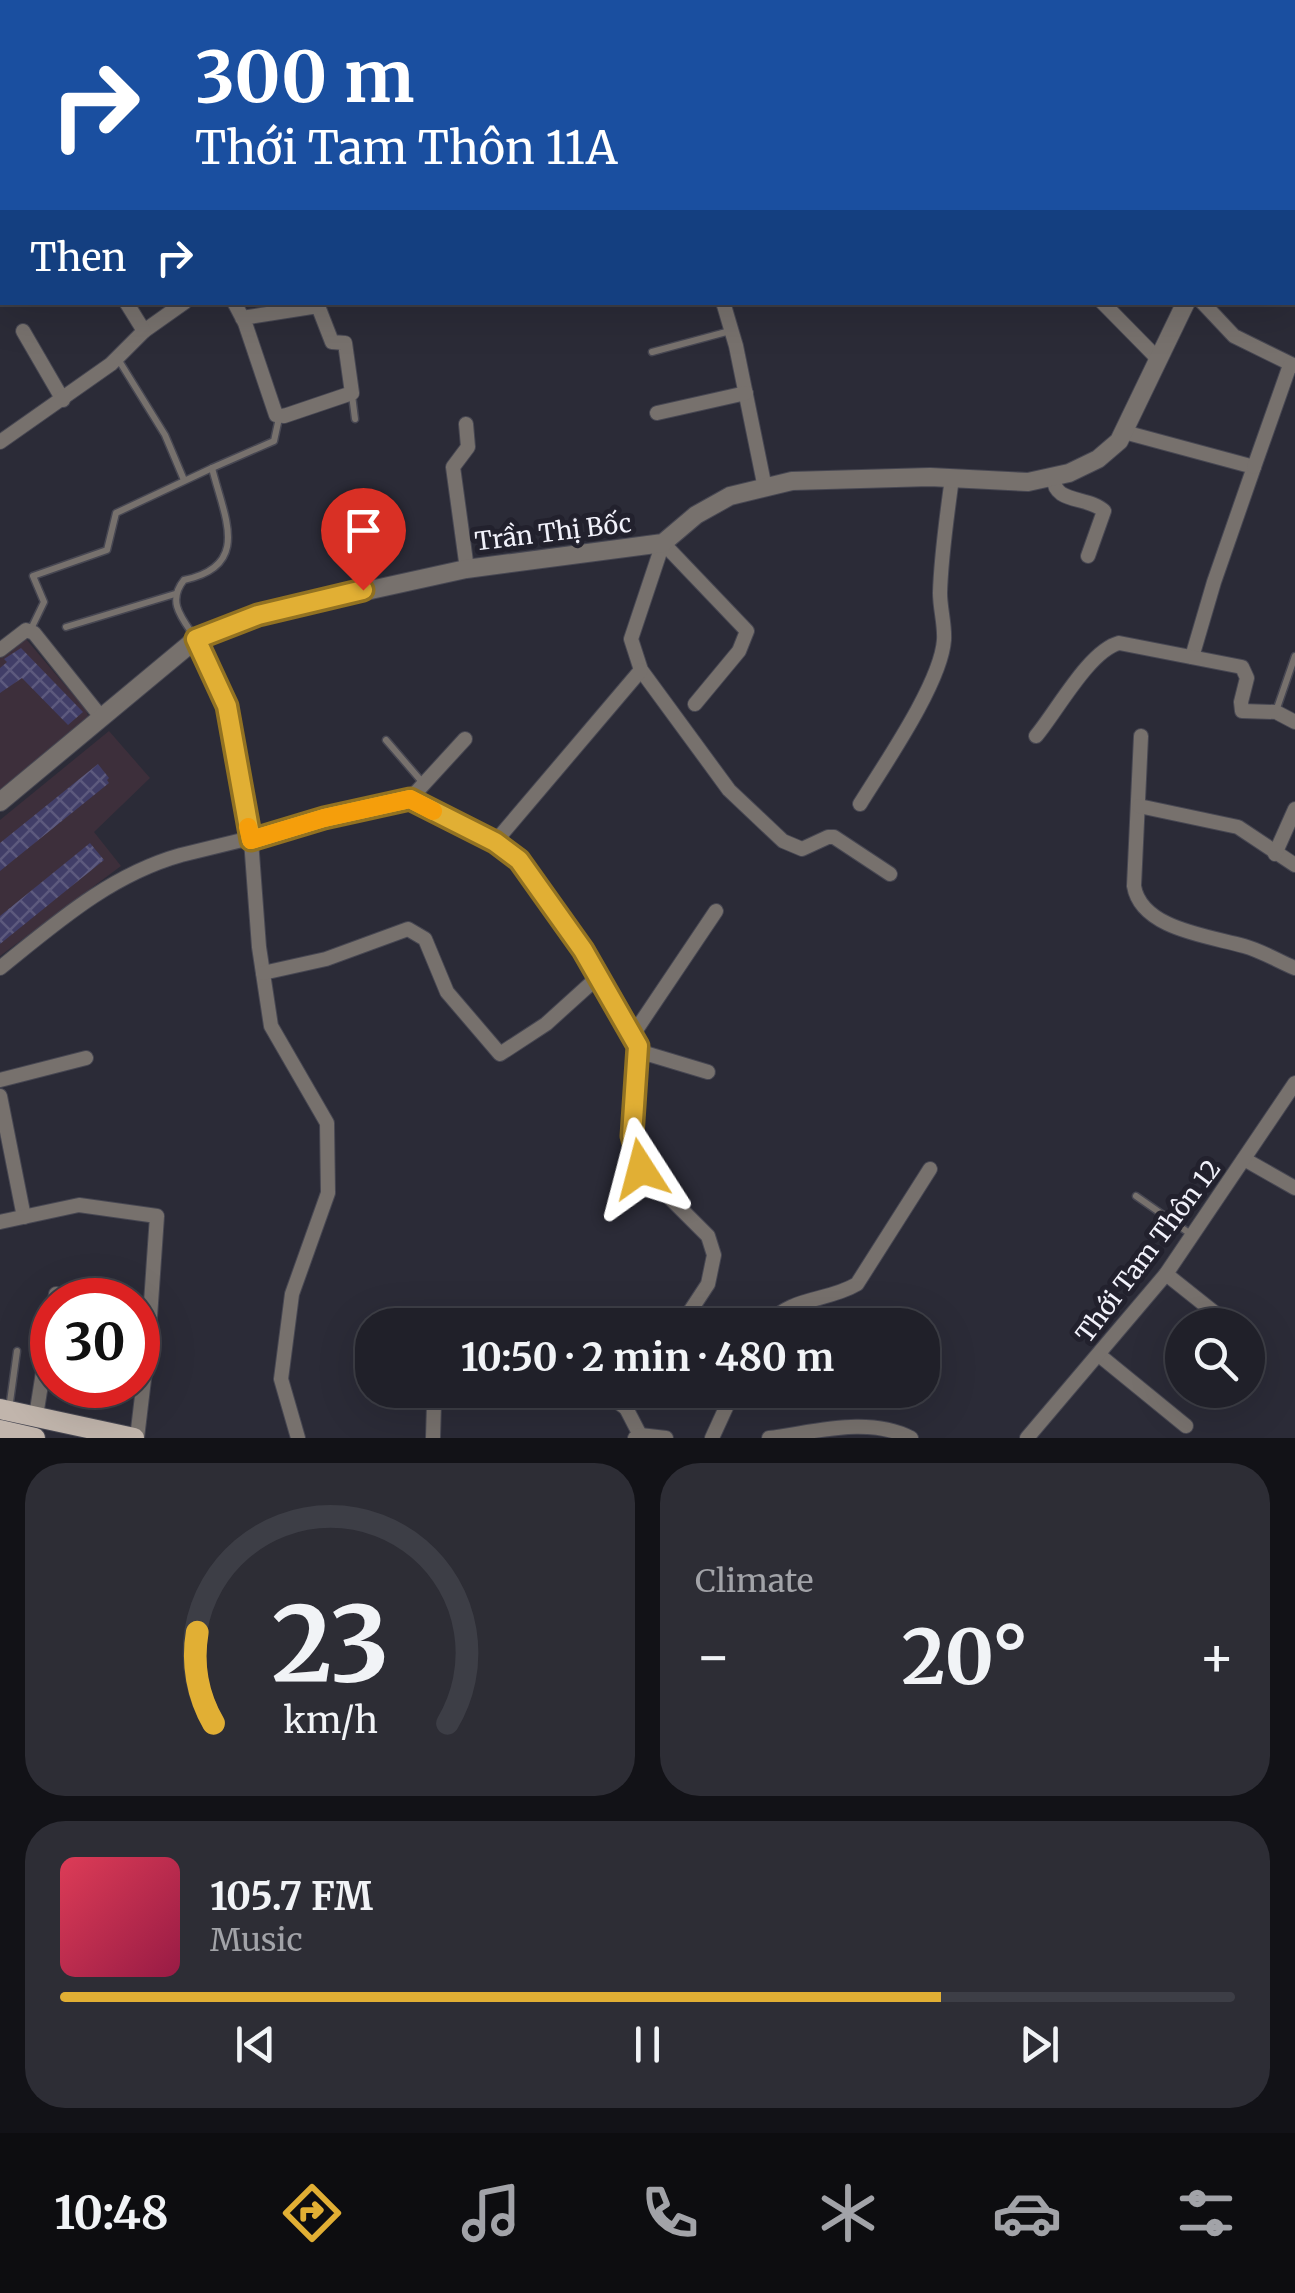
<!DOCTYPE html>
<html lang="en">
<head>
<meta charset="utf-8">
<style>
  :root { --surface:#202029; --page:#2d2d35; --text:#f1f3f6; --muted:#a2a3a8; --line:#3d3e46; --accent:#e1af34 }
  body { margin:0; font-family:Merriweather,serif; background:var(--page); color:var(--text); height:100vh; display:flex; flex-direction:column; font-size:38px; white-space:nowrap }
  * { box-sizing:border-box; margin:0 }
  p { font-size:32px; color:var(--muted) }
  .icon { flex:none; width:55px; height:55px; fill:none; stroke:currentColor; stroke-width:2; stroke-linecap:round; stroke-linejoin:round }
  .map { position:relative; height:1438px; overflow:hidden }
  .panel { display:flex; flex-direction:column; gap:25px; padding:25px; background:#121217; flex:1 }
  .panel>* { flex:none }
  .hud { position:absolute; left:0px; top:0px; width:1295px; height:305px; box-shadow:0 10px 40px #0002,0 0 0 2px var(--line); background:#1a4fa0; color:#fff; overflow:hidden }
  .fabs { position:absolute; left:1165px; top:1308px; display:grid; gap:20px }
  .fabs a { display:grid; place-items:center; width:100px; height:100px; border-radius:50%; background:var(--surface); box-shadow:0 10px 40px #0002,0 0 0 2px var(--line); font-size:50px }
  .speed { position:absolute; left:30px; top:1278px; display:flex; gap:20px; font-size:50px; font-weight:700; text-align:center }
  .speed>* { display:grid; place-content:center; width:130px; height:130px; border-radius:50%; background:var(--surface); box-shadow:0 10px 40px #0002,0 0 0 2px var(--line); line-height:1 }
  .speed .limit { border:15px solid #d22; background:#fff; color:#111 }
  .pin { position:absolute; display:grid; place-items:center; width:85px; height:85px; color:#fff; margin:-102px -42px; border-radius:50% 50% 50% 0; rotate:-45deg; box-shadow:0 0 10px #0007 }
  .pin .icon { rotate:45deg }
  .me { position:absolute; width:110px; margin:-55px; rotate:351deg; stroke-linejoin:round; filter:drop-shadow(0 0 8px #0008) }
  .turn { display:flex; align-items:center; gap:35px; height:210px; padding:0 30px; font-size:45px }
  .turn .icon { width:130px; height:130px; stroke-width:2.5 }
  .turn b { display:block; font-size:70px; line-height:85px }
  .then { display:flex; align-items:center; height:95px; padding:0 30px; background:#0003; gap:20px; font-size:38px }
  .big { font-size:75px; font-weight:700; line-height:1.1 }
  .panel .widget { flex:1; display:flex; flex-direction:column; justify-content:center; gap:15px; min-width:0; padding:0 35px; border-radius:40px; background:var(--page) }
  .panel .dial { align-items:center; gap:0 }
  .dial svg { height:260px; overflow:visible; fill:none; stroke:var(--line); stroke-width:7; stroke-linecap:round; text-anchor:middle }
  .dial text { fill:var(--text); stroke:none }
  .song { display:flex; align-items:center; gap:30px }
  .cover { width:120px; height:120px; border-radius:15px; background:linear-gradient(135deg,hsl(350 70% 55%),hsl(340 70% 35%)) }
  .played { height:10px; border-radius:5px; background:linear-gradient(90deg,var(--accent) 75%,var(--line) 75%) }
  .keys { display:flex; justify-content:space-around; direction:ltr }
  .heat { display:flex; justify-content:space-between; align-items:center; font-size:55px; direction:ltr }
  .panel .tiles { flex:1; display:grid; gap:25px; grid-template-columns:1fr 1fr }
  .widget:last-child { grid-column:span 2 }
  .trip { position:absolute; left:355px; top:1308px; width:585px; height:100px; border-radius:40px; background:var(--surface); box-shadow:0 10px 40px #0002,0 0 0 2px var(--line); font-weight:700; line-height:100px; text-align:center }
  .tabs { display:flex; height:160px; justify-content:space-around; align-items:center; background:#0d0d10; color:var(--muted) }
  .tabs .icon { width:70px; height:70px }
  .tabs .selected { color:var(--accent) }
  .tabs b { font-size:45px; color:var(--text) }
  .map>svg:first-child { display:block }
  .education { fill:#3d2f3b }
  .building { fill:url(#building-cross-hatch) }
  .lines { fill:none; stroke-linecap:round; stroke-linejoin:round }
  .service-casing { stroke:#474752; stroke-width:9 }
  .minor-casing { stroke:#474752; stroke-width:16 }
  .tertiary-casing { stroke:#474752; stroke-width:20 }
  .primary-casing { stroke:#474752; stroke-width:22 }
  .service { stroke:#77716d; stroke-width:6 }
  .minor { stroke:#77716d; stroke-width:14 }
  .tertiary { stroke:#77716d; stroke-width:18 }
  .primary { stroke:#c1b5ac; stroke-width:20 }
  .route-casing { stroke:#927222; stroke-width:25 }
  .route { stroke:#e1af34; stroke-width:18 }
  .slow { stroke:#f59e0b; stroke-width:18 }
  .labels { text-anchor:middle; stroke-width:10; stroke-linejoin:round; paint-order:stroke }
  .street-label { font-size:25px; fill:#f1f1fa; stroke:#22212d }
</style>
</head>
<body>
<div class="map">
<svg width="1295" height="1438" viewBox="0 0 1295 1438">
  <defs>
    <pattern id="building-cross-hatch" width="8" height="8" patternUnits="userSpaceOnUse" patternTransform="scale(2.5)"><rect width="8" height="8" fill="#413e68"/><path d="M0 0l8 8M0 8l8-8" fill="none" stroke="#5d5a7e"/></pattern>
  </defs>
  <rect width="100%" height="100%" fill="#2b2b37"/>
  <g class="education">
    <polygon points="26,639 86,710 89,718 0,790 0,654"/>
    <polygon points="109,731 150,778 94,832 121,866 0,956 0,820"/>
  </g>
  <g class="building">
    <polygon points="21,648 83,712 68,725 22,678 0,693 0,668 7,662 4,659"/>
    <polygon points="98,764 109,778 107,780 109,783 0,871 0,843"/>
    <polygon points="90,843 104,860 0,944 0,916"/>
  </g>
  <g class="lines">
    <defs>
      <g id="service">
        <polyline points="652,352 730,331"/>
        <polyline points="118,359 165,435 184,480"/>
        <polyline points="352,395 355,419"/>
        <polyline points="66,627 175,594"/>
        <polyline points="30,631 44,602 33,576 107,550 116,513 212,468"/>
        <path d="M 194,636 C 181,617 167,601 184,580 C 252,566 224,517 212,468 L 274,441 L 279,418"/>
        <polyline points="1276,711 1295,656"/>
        <polyline points="386,740 423,783"/>
        <polyline points="1136,1196 1192,1235"/>
        <polyline points="9,1409 17,1351"/>
      </g>
      <g id="minor">
        <polyline points="170,0 171,2"/>
        <polyline points="874,0 877,2"/>
        <polyline points="1049,2 1049,0"/>
        <polyline points="0,234 2,232"/>
        <polyline points="1292,259 1295,260"/>
        <polyline points="234,302 245,323 276,415 284,416 352,393 345,343 332,342 318,306 242,318"/>
        <polyline points="723,302 736,346 765,488"/>
        <polyline points="1102,302 1158,359"/>
        <polyline points="1202,302 1234,336 1295,366"/>
        <polyline points="23,331 63,400"/>
        <polyline points="144,331 185,302"/>
        <polyline points="657,413 746,393"/>
        <polyline points="466,424 468,447 453,467 467,569"/>
        <polyline points="1124,432 1254,467 1214,582 1192,657"/>
        <polyline points="0,442 111,364 144,331 126,302"/>
        <polyline points="1254,467 1290,365"/>
        <path d="M 1054,477 C 1052,504 1089,496 1104,511 L 1088,556"/>
        <polyline points="196,639 227,706 251,840 259,947 271,1026 327,1123 328,1193 292,1294 281,1379 298,1438"/>
        <polyline points="0,650 26,630 34,633 101,717"/>
        <polyline points="695,704 739,651 747,631 663,543 631,639 641,670 729,790 783,841 802,849 828,837 834,837 890,874"/>
        <path d="M 1036,736 C 1057,711 1089,651 1119,643 L 1242,667 L 1247,678 L 1241,702 L 1242,711 L 1276,712 L 1295,722"/>
        <path d="M 1141,736 L 1134,886 C 1141,929 1209,936 1244,946 C 1262,951 1278,961 1295,968"/>
        <polyline points="410,799 465,739"/>
        <path d="M 860,804 C 884,765 941,683 944,640 C 945,624 940,609 940,593 C 941,555 947,516 952,478"/>
        <polyline points="1139,806 1238,827 1295,865"/>
        <polyline points="495,842 641,670"/>
        <polyline points="1275,854 1295,809"/>
        <path d="M 0,968 C 57,922 110,875 181,855 L 410,799 L 495,842 L 519,860 L 583,950 L 638,1047 L 632,1136 L 641,1169 L 708,1236 L 714,1255 L 708,1284 L 681,1325"/>
        <polyline points="263,973 326,959 408,929 425,939 447,992 500,1054 546,1024 598,977"/>
        <polyline points="632,1036 716,911"/>
        <polyline points="638,1051 708,1072"/>
        <polyline points="0,1080 86,1058"/>
        <polyline points="0,1096 24,1217"/>
        <polyline points="1244,1159 1295,1188"/>
        <polyline points="0,1222 79,1205 157,1216 148,1346 137,1438"/>
        <polyline points="1166,1274 1230,1325"/>
        <polyline points="55,1300 56,1294"/>
        <path d="M 767,1325 C 791,1296 827,1302 857,1284 L 930,1169"/>
        <polyline points="1248,1339 1253,1343"/>
        <polyline points="1099,1355 1186,1426"/>
        <polyline points="601,1390 626,1408"/>
        <polyline points="638,1390 626,1408 640,1435"/>
        <polyline points="36,1416 52,1316"/>
        <polyline points="433,1438 434,1404 451,1390"/>
        <polyline points="635,1438 640,1435 666,1438"/>
        <polyline points="712,1438 734,1390"/>
        <path d="M 769,1438 C 816,1432 868,1416 911,1438"/>
        <polyline points="1027,1438 1166,1274 1295,1083"/>
      </g>
      <g id="tertiary">
        <polyline points="1292,54 1295,50"/>
        <polyline points="0,802 196,639 257,615 466,569 663,543 696,515 730,496 792,481 930,477 1028,482 1069,473 1098,459 1119,441 1186,302"/>
      </g>
      <g id="primary">
        <polyline points="0,1409 134,1438"/>
        <polyline points="0,1430 35,1438"/>
      </g>
    </defs>
    <use href="#service" class="service-casing"/>
    <use href="#minor" class="minor-casing"/>
    <use href="#tertiary" class="tertiary-casing"/>
    <use href="#primary" class="primary-casing"/>
    <use href="#service" class="service"/>
    <use href="#minor" class="minor"/>
    <use href="#tertiary" class="tertiary"/>
    <use href="#primary" class="primary"/>
  </g>
  <g class="lines">
    <defs>
      <polyline id="route" points="363,590 258,615 196,639 227,706 251,840 324,818 410,799 495,842 519,860 583,950 638,1046 632,1136 641,1169"/>
    </defs>
    <use href="#route" class="route-casing"/>
    <use href="#route" class="route"/>
    <polyline class="slow" points="248,827 251,840 324,818 410,799 433,811"/>
  </g>
  <g class="labels">
    <g class="street-label">
      <text transform="translate(553 532) rotate(-7)" y="9">Trần Thị Bốc</text>
      <text transform="translate(1148 1251) rotate(-53)" y="9">Thới Tam Thôn 12</text>
    </g>
  </g>
</svg>
<div class="fabs">
<a><svg class="icon" aria-label="search" viewBox="0 0 24 24"><circle cx="10" cy="10" r="6"/><path d="M15 15l6 6"/></svg></a>
</div>
<div class="speed"><div class="limit">30</div></div>
<div class="pin" style="left:363px;top:590px;background:#d93025"><svg class="icon" aria-label="arrive" viewBox="0 0 24 24"><path d="M6 21V4h12l-3 4 3 4H6"/></svg></div>
<svg class="me" style="left:641px;top:1169px" viewBox="-20 -20 40 40"><path d="M0-17L14 15 0 8-14 15z" fill="#e1af34" stroke="#fff" stroke-width="4"/></svg>
<div class="trip">10:50 · 2 min · 480 m</div>
<div class="hud">
<div class="turn"><svg class="icon" aria-label="right" viewBox="0 0 24 24"><path d="M7 20v-9h11M14 6l5 5-5 5"/></svg><div><b>300 m</b>Thới Tam Thôn 11A</div></div>
<div class="then">Then<svg class="icon" aria-label="right" viewBox="0 0 24 24"><path d="M7 20v-9h11M14 6l5 5-5 5"/></svg></div>
</div>
</div>
<section class="panel">
<div class="tiles">
<div class="widget dial"><svg viewBox="0 0 100 80">
<path d="M14 69A42 42 0 1 1 86 69"/>
<path d="M14 69A42 42 0 0 1 9 41" stroke="#e1af34"/>
<text x="50" y="56" font-size="32" font-weight="700">23</text>
<text x="50" y="72" font-size="11">km/h</text>
</svg></div>
<div class="widget"><p>Climate</p>
<div class="heat"><a>−</a><b class="big">20°</b><a>+</a></div>
</div>
<div class="widget">
<div class="song"><i class="cover"></i><div><b>105.7 FM</b><p>Music</p></div></div>
<div class="played"></div>
<div class="keys"><svg class="icon" aria-label="previous" viewBox="0 0 24 24"><path d="M18 5L8 12l10 7zM5 5v14"/></svg><svg class="icon" aria-label="pause" viewBox="0 0 24 24"><path d="M8 5v14M16 5v14"/></svg><svg class="icon" aria-label="next" viewBox="0 0 24 24"><path d="M6 5l10 7-10 7zM19 5v14"/></svg></div>
</div>
</div>
</section>
<nav class="tabs">
<b>10:48</b>
<svg class="icon selected" aria-label="directions" viewBox="0 0 24 24"><path d="M12 3l9 9-9 9-9-9zM9 14v-3h6M13 9l2 2-2 2"/></svg>
<svg class="icon" aria-label="music" viewBox="0 0 24 24"><path d="M9 18V5l10-2v13"/><circle cx="6" cy="18" r="3"/><circle cx="16" cy="16" r="3"/></svg>
<svg class="icon" aria-label="phone" viewBox="0 0 24 24"><path d="M5 4h4l2 5-3 2q2 4 5 5l2-3 5 2v4C11 20 4 13 5 4z"/></svg>
<svg class="icon" aria-label="climate" viewBox="0 0 24 24"><path d="M12 3v18M4 7l16 10M4 17L20 7"/></svg>
<svg class="icon" aria-label="car" viewBox="0 0 24 24"><path d="M5 17H2v-5l4-1 3-4h7l3 4 3 1v5h-3M9 17h6M6 11h13"/><circle cx="7" cy="17" r="2"/><circle cx="17" cy="17" r="2"/></svg>
<svg class="icon" aria-label="filters" viewBox="0 0 24 24"><path d="M4 7h16M4 17h16"/><circle cx="9" cy="7" r="2"/><circle cx="15" cy="17" r="2"/></svg>
</nav>
</body>
</html>
